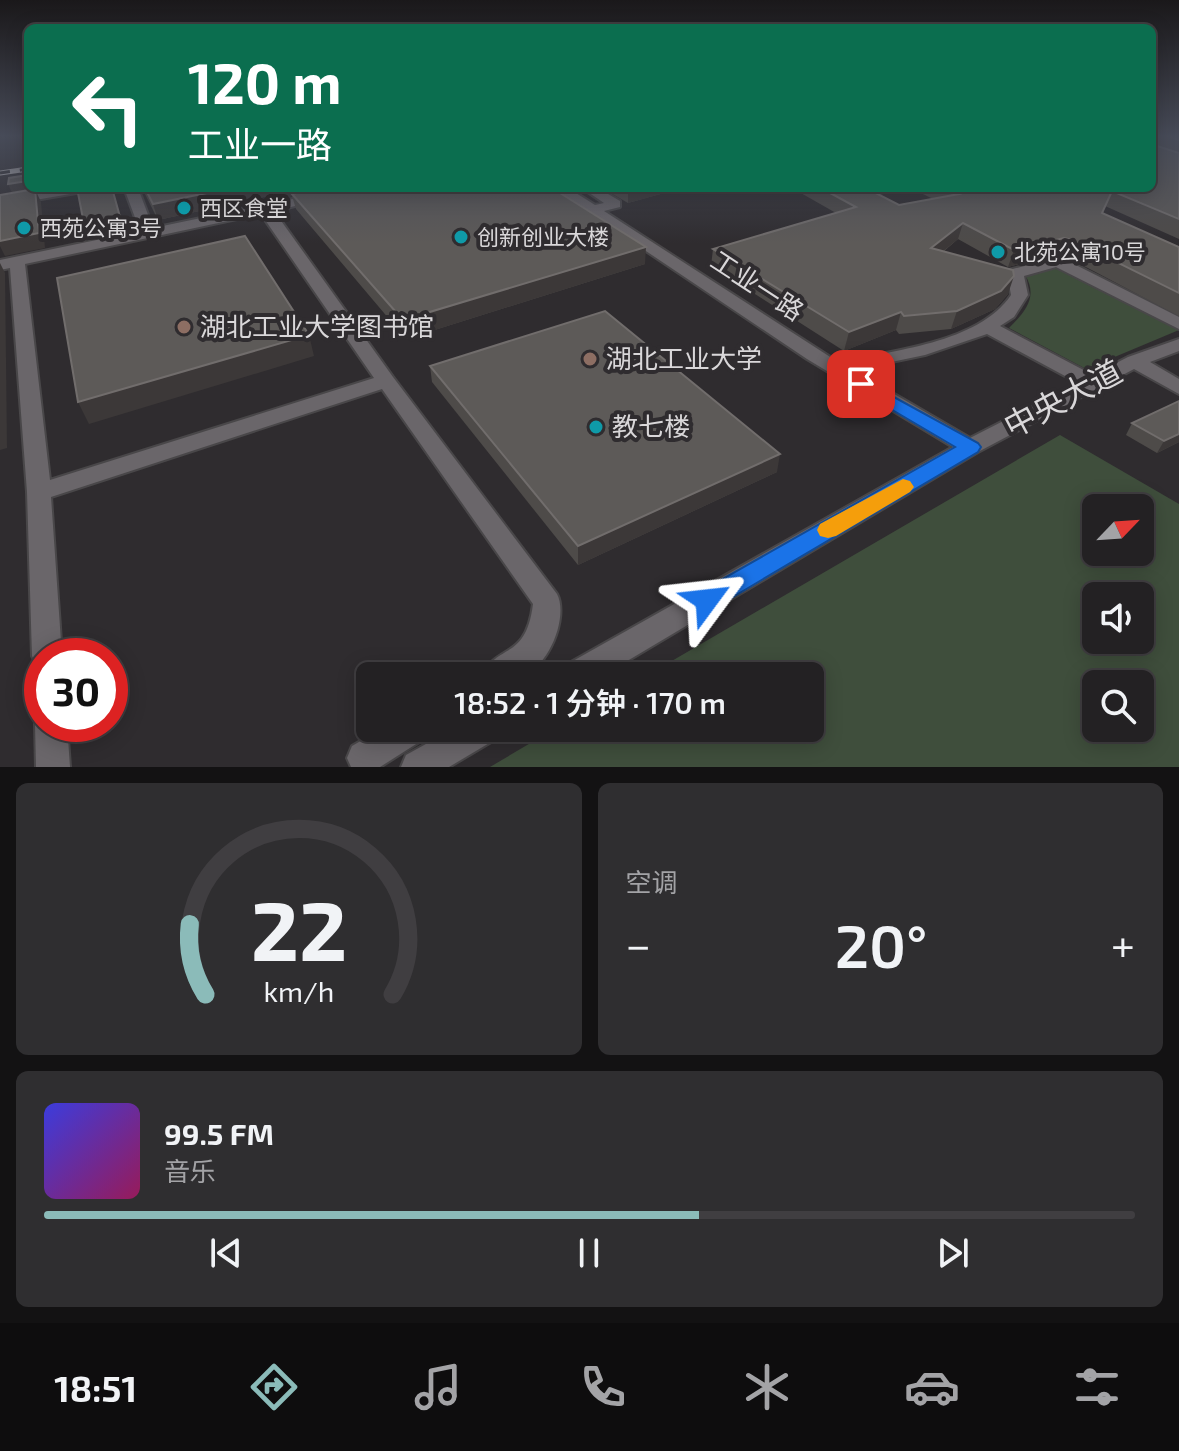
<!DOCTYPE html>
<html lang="zh">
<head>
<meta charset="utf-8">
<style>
  :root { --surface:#232123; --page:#2f2e30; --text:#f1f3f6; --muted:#a3a3a6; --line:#403e41; --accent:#8bbbb9 }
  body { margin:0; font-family:"Exo 2","Noto Sans SC",sans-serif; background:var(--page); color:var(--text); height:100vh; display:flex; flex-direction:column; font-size:30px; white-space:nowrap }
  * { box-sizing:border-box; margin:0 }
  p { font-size:26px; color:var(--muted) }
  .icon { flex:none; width:44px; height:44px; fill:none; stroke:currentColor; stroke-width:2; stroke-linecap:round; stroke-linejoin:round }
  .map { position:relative; height:767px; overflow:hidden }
  .side { display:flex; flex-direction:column; gap:16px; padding:16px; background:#131213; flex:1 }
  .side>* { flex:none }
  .banner { position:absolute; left:24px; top:24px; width:1132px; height:168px; border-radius:12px; box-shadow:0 4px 20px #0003,0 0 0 2px var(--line); background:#0b6e4f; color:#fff; overflow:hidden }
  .needle { width:52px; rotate:65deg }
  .tools { position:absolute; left:1082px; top:494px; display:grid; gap:16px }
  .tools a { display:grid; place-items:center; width:72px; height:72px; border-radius:12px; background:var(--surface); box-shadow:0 4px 20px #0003,0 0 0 2px var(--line); font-size:40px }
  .speed { position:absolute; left:24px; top:638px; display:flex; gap:16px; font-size:40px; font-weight:700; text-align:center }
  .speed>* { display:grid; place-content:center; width:104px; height:104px; border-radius:50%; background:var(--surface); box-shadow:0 4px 20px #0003,0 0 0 2px var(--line); line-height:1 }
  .speed .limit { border:12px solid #d22; background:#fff; color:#111 }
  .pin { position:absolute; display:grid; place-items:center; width:68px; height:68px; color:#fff; margin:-34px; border-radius:16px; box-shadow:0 4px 12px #0006 }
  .me { position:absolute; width:88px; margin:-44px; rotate:60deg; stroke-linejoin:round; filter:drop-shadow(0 0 6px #0008) }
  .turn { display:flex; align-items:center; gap:28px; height:168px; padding:0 32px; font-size:36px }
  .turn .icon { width:104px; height:104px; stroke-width:2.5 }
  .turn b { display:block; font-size:56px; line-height:68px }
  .big { font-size:60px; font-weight:600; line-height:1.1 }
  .side .card { flex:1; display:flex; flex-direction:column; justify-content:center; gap:12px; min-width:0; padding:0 28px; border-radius:12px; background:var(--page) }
  .side .dial { align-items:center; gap:0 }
  .dial svg { height:208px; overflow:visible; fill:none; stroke:var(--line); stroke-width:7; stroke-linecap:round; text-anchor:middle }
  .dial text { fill:var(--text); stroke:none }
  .song { display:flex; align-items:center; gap:24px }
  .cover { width:96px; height:96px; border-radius:12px; background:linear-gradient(135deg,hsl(240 70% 55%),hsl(330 70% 35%)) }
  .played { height:8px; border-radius:4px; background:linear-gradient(90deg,var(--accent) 60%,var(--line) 60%) }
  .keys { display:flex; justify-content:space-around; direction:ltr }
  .heat { display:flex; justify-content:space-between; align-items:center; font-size:44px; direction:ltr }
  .side .tiles { flex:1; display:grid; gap:16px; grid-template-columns:1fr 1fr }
  .card:last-child { grid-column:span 2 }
  .trip { position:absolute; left:356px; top:662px; width:468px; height:80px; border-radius:12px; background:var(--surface); box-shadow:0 4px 20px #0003,0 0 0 2px var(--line); font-weight:600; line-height:80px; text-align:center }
  .dock { display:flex; height:128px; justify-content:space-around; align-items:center; background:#0e0d0e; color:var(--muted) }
  .dock .icon { width:56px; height:56px }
  .dock .active { color:var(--accent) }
  .dock b { font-size:36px; color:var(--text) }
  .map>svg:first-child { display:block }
  .green { fill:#3f4e3c; fill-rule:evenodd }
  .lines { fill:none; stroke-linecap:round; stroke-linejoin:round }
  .street-casing { stroke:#494749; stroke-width:4 }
  .street { fill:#6a666a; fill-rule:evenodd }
  .rail-casing { stroke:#c3c1c3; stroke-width:5 }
  .rail { stroke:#2f2c2f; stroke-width:3; stroke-dasharray:10; stroke-linecap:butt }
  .wall { fill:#4e4b49 }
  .shaded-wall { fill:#3c3838 }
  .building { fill:#5d5a58; stroke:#716d6c; stroke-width:2 }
  .route { fill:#1a73e8; stroke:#114b97; stroke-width:2 }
  .slow { fill:#f59e0b }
  .culture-dot { fill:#0f9aa8; stroke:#2f2c2f; stroke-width:3 }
  .education-dot { fill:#8d6e63; stroke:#2f2c2f; stroke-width:3 }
  .labels { text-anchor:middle; stroke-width:8; stroke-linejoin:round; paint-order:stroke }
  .far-poi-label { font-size:22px; fill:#d9d7d9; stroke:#2f2c2f; text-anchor:start }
  .street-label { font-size:26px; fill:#d9d7d9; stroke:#2f2c2f }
  .poi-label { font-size:26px; fill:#d9d7d9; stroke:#2f2c2f; text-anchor:start }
  .near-street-label { font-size:32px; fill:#d9d7d9; stroke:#2f2c2f }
</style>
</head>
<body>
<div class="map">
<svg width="1179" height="767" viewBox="0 0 1179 767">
  <rect width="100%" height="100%" fill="#2f2c2f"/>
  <g class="green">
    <path d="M 1057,266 L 1179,330 L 1086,369 L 1009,328 C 1024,313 1039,297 1025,275 Z"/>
    <path d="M 1060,435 L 1179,504 L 1179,767 L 490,767 L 556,728 L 810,728 L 810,676 L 646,676 ZM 1096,508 L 1140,508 L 1140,552 L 1096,552 ZM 1096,596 L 1140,596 L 1140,640 L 1096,640 ZM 1096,684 L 1140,684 L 1140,728 L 1096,728 Z"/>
  </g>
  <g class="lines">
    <defs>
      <g id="street">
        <polygon points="59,188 89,188 82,192 0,206 0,198"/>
        <path d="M 124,188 L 138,188 L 153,228 L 345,188 L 371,188 L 274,211 L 393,377 L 557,594 C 569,617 548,669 521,676 C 510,679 494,676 482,676 C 497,643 526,661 533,604 L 382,389 L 51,497 L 62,656 L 42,656 L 42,667 L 37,665 L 32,656 L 27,492 L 10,268 L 0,270 L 0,260 L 140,231 ZM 261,214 L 374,378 L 50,480 L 25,264 Z"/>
        <path d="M 552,188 L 568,188 L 595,205 L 604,203 L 582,188 L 598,188 L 620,201 L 620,207 L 604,211 L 838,362 C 891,351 979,343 1011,295 L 1007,273 L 1009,270 L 1058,257 L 1064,259 L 1179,317 L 1179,329 L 1056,267 L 1024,276 L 1028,295 L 1014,317 L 1000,326 L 1093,375 L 1128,357 L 1179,339 L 1179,351 L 1150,362 L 1179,379 L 1179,394 L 1134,369 L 978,452 L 602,676 L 560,676 L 564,666 L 953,447 L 807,359 ZM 987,334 L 1078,383 L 970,438 L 853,370 L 925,355 Z"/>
        <polygon points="42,712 42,724 67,724 70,767 36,767 35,724"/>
        <polygon points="383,728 429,728 424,739 380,767 351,767 347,758 352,746"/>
        <polygon points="455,728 501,728 496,739 449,767 401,767 406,755"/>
      </g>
    </defs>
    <use href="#street" class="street-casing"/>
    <use href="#street" class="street"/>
    <defs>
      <polyline id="rail" points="0,173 28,169"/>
    </defs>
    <use href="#rail" class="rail-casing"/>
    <use href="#rail" class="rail"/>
  </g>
  <g class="wall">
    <polygon points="1152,136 1179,136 1179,239 1105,206 1102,214 1179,247 1179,316 1065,256 1057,254 1008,267 958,239 943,252 1008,294 995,309 951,329 899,334 896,330 844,351 711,266 713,249 836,213 792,188 910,188 879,195 899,205 933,199 911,188 1152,188"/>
    <polygon points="142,188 552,188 645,264 406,339 296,209 292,196 286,197 282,193 158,220"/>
    <polygon points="602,188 682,188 628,203"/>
    <polygon points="430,366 777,472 578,565 432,382"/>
    <polygon points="1132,423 1179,442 1157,453 1126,435"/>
  </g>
  <g class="shaded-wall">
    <polygon points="28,181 28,188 40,188 35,189 41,202 45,248 5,256 0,246 0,241 12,193 8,184"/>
    <polygon points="112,188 126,231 90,238 84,224"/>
    <polygon points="231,188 281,188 282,193 158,220 153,204"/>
    <polygon points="283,188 330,188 292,194 292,196 286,197"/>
    <polygon points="628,188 682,188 628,203"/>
    <polygon points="858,188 910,188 856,199"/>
    <polygon points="963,223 958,239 926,265 931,248"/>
    <polygon points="1064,238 1057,254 1008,267 1014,250"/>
    <polygon points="646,247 645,264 406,339 403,320"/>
    <polygon points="0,263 5,273 7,448 0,450"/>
    <polygon points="1014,276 1008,294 995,309 951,329 957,311"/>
    <polygon points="901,312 896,330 844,351 849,332"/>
    <polygon points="309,335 314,356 89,424 78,402"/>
    <polygon points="1179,434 1179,442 1157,453 1164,441"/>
    <polygon points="780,454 777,472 578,565 578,546"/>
  </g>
  <g class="building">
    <polygon points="1152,136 1155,136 1157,146 1179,153 1179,219 1112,191 1102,213 1179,247 1179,293 1072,240 1064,238 1014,250 963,223 931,248 1013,270 1014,276 1001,291 957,311 904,316 901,312 849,332 713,249 856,207 821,188 866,188 899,205 959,194 947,188 1152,188"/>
    <polygon points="1168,136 1179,136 1179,140"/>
    <polygon points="28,175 28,181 8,184 9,178"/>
    <polygon points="77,188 112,188 120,217 84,224"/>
    <polygon points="145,188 231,188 153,204"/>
    <polygon points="320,188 552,188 646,247 403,320 292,194"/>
    <polygon points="35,189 39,233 0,241 0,195"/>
    <polygon points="245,236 309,335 78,402 57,278"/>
    <polygon points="605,311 780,454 578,546 430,366"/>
    <polygon points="1179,401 1179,434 1164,441 1132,423"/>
  </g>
  <linearGradient id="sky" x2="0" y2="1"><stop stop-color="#1a181a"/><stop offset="0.56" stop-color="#474b58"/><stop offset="1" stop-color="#474b58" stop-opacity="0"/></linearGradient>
  <rect width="1179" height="243" fill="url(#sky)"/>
  <polygon class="route" points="861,379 978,443 981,447 978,452 716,607 707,610 698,607 694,600 698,593 955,447 855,388 852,384"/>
  <polygon class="slow" points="903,479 910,481 914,487 910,492 836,536 828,538 820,536 817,530 820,524"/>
  <g class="culture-dot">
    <circle cx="184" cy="208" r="8"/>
    <circle cx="24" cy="228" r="8"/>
    <circle cx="461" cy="237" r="8"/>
    <circle cx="998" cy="252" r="8"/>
    <circle cx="596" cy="427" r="8"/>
  </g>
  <g class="education-dot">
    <circle cx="184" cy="327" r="8"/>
    <circle cx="590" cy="359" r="8"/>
  </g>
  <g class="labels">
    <g class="far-poi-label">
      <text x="200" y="216">西区食堂</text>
      <text x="40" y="236">西苑公寓3号</text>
      <text x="477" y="245">创新创业大楼</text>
      <text x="1014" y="260">北苑公寓10号</text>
    </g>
    <g class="street-label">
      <text transform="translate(757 286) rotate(33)" y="9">工业一路</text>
    </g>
    <g class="poi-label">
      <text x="200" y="336">湖北工业大学图书馆</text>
      <text x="606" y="368">湖北工业大学</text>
      <text x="612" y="436">教七楼</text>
    </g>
    <g class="near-street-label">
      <text transform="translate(1063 399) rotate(-28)" y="11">中央大道</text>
    </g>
  </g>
</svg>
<div class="tools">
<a><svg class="needle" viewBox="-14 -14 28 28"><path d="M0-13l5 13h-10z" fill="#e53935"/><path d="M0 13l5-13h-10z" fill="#a3a3a6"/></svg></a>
<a><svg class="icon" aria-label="sound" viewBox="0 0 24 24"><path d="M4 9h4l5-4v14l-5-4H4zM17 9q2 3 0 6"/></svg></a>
<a><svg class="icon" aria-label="search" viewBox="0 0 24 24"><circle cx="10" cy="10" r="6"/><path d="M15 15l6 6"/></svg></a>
</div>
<div class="speed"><div class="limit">30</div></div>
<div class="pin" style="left:861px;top:384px;background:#d93025"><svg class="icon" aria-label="arrive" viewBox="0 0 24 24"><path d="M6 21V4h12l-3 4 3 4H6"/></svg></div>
<svg class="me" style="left:707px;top:600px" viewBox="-20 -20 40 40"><path d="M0-17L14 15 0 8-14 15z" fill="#1a73e8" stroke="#fff" stroke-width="4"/></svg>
<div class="trip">18:52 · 1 分钟 · 170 m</div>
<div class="banner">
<div class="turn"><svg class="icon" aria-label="left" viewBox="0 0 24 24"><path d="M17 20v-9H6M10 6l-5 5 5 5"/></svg><div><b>120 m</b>工业一路</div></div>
</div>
</div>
<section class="side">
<div class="tiles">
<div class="card dial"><svg viewBox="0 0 100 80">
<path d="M14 69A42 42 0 1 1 86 69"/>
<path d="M14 69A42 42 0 0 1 8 42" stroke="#8bbbb9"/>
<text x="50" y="56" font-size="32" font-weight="700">22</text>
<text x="50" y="72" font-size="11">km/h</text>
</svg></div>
<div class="card"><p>空调</p>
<div class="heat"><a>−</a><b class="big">20°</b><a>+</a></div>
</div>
<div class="card">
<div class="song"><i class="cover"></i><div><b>99.5 FM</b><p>音乐</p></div></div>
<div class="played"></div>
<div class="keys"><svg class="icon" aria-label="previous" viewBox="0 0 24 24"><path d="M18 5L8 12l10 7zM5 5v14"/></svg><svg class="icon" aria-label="pause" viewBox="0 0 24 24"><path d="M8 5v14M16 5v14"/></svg><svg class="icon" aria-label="next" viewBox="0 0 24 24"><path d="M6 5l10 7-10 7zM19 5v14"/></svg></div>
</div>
</div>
</section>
<nav class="dock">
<b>18:51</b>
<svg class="icon active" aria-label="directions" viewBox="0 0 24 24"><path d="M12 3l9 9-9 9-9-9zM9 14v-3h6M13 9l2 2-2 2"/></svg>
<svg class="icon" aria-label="music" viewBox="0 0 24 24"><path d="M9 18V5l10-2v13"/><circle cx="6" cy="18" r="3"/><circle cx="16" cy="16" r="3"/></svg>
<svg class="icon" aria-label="phone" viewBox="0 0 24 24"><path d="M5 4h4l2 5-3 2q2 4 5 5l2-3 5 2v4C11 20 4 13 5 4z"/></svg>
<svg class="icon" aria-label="climate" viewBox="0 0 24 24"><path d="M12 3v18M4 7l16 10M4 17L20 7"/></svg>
<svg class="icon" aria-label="car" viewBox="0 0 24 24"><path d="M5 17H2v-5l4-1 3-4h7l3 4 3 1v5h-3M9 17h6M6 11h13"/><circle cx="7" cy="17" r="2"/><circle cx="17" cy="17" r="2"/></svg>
<svg class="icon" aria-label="filters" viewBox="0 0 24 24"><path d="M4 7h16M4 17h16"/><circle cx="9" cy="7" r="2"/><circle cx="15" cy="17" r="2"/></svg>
</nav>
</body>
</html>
